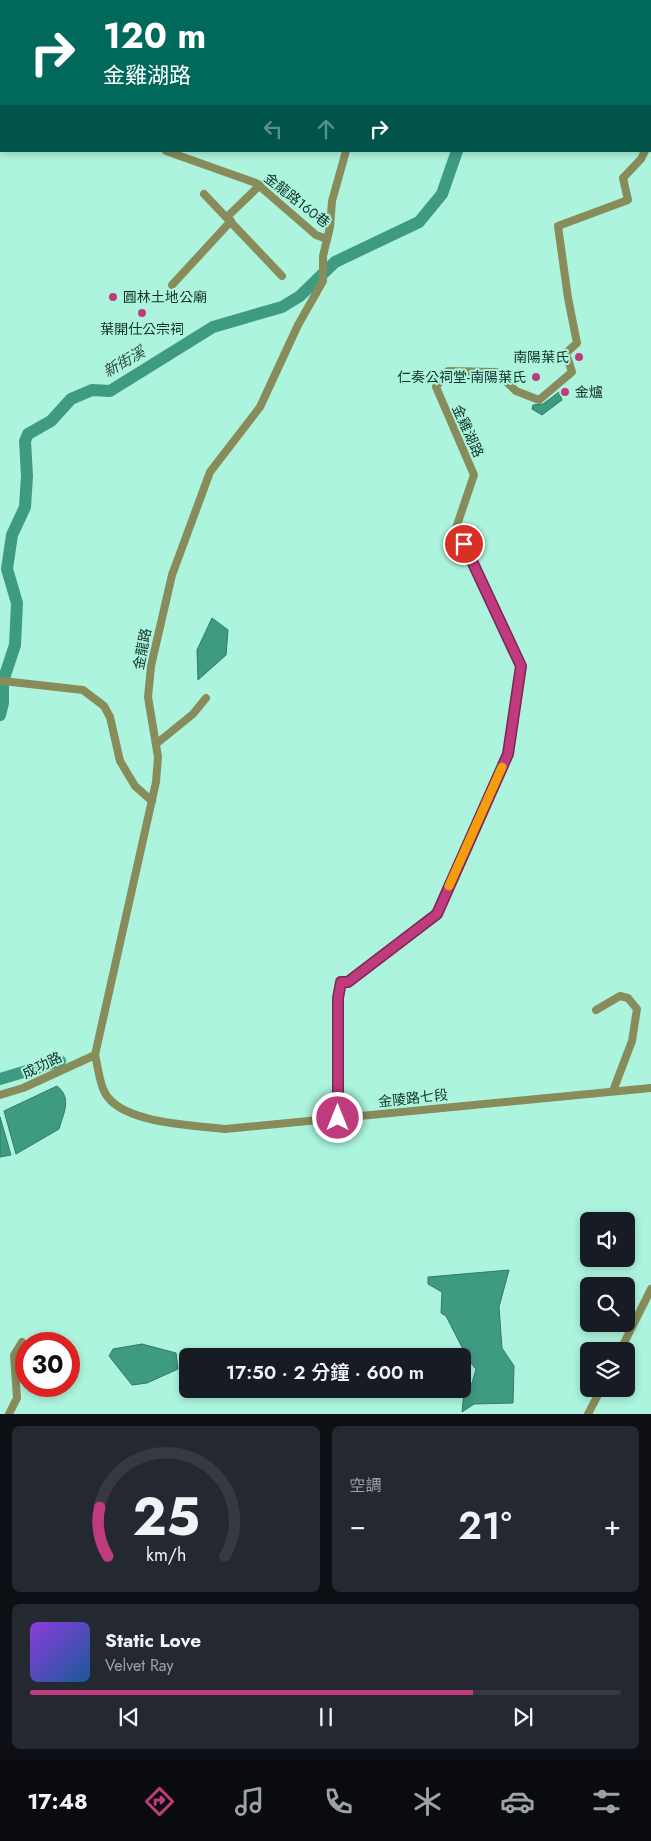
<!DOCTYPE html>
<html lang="zh-TW">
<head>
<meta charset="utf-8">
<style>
  :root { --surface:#171b24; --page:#242831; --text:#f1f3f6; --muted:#9ea1a6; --line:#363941; --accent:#c03b7e }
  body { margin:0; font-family:Jost,"Noto Sans TC",sans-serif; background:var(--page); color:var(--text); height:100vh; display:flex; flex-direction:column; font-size:19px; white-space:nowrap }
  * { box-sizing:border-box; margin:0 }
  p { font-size:16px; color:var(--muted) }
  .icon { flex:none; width:28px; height:28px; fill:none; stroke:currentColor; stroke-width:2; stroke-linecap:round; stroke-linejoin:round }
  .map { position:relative; height:1414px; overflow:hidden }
  .side { display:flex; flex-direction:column; gap:12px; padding:12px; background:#0d0f14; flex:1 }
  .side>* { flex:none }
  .banner { position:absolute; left:0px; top:0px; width:651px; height:152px; box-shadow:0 2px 8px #0003; background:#00695c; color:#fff; overflow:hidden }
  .controls { position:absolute; left:580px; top:1212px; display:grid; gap:10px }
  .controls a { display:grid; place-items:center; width:55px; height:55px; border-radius:8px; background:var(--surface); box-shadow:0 2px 8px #0003; font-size:25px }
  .speed { position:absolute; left:15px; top:1332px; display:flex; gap:10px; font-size:25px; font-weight:700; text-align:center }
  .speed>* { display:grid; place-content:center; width:65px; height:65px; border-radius:50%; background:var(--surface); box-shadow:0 2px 8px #0003; line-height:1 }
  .speed .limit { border:8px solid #d22; background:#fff; color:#111 }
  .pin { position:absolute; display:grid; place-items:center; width:42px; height:42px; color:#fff; margin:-21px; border:2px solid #fff; border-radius:50%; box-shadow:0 1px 5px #0007 }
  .me { position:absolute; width:55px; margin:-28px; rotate:0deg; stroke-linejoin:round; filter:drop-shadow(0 0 4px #0008) }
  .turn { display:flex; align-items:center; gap:18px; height:105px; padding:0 20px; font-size:22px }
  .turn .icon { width:65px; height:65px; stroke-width:2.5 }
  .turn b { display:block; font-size:35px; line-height:42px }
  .lanes { display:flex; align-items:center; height:48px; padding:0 20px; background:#0003; justify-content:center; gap:25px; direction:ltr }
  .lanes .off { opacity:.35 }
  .big { font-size:38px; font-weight:600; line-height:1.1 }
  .side .card { flex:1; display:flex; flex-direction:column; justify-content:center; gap:8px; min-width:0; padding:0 18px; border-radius:8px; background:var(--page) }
  .side .dial { align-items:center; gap:0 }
  .dial svg { height:130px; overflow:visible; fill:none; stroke:var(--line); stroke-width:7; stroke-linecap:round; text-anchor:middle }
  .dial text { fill:var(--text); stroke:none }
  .song { display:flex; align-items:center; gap:15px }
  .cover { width:60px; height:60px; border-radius:8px; background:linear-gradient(135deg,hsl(270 70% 55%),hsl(210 70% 35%)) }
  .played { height:5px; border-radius:2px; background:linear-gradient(90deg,var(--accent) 75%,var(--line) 75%) }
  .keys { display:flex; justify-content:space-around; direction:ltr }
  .heat { display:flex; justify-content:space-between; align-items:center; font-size:28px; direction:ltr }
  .side .tiles { flex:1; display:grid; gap:12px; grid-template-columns:1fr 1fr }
  .card:last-child { grid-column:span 2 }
  .trip { position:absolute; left:179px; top:1348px; width:292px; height:50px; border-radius:8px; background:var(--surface); box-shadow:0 2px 8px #0003; font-weight:600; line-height:50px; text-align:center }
  .tabs { display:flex; height:80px; justify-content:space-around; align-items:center; background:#090b0e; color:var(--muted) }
  .tabs .icon { width:35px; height:35px }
  .tabs .selected { color:var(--accent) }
  .tabs b { font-size:22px; color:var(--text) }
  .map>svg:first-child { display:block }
  .water { fill:#3f9a82; stroke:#327a67 }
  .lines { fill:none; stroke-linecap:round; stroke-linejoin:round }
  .river { stroke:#3f9a82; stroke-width:12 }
  .minor { stroke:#878c5a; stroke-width:8 }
  .major { stroke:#3f4202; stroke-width:10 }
  .route-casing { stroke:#7d2652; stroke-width:12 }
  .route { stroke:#c03b7e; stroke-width:9 }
  .slow { stroke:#f59e0b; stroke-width:9 }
  .poi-dot { fill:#c03b7e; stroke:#acf4de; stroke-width:2 }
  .labels { text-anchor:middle; stroke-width:4; stroke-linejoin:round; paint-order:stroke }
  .street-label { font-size:14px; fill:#123028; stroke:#acf4de }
  .poi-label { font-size:14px; fill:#123028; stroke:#acf4de; text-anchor:start }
  .water-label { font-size:15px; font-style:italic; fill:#2d4a41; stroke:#acf4de }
</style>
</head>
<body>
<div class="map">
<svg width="651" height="1414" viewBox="0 0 651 1414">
  <rect width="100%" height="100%" fill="#acf4de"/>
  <g class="water">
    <polygon points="559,392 562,400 542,415 532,409 533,405 543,404"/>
    <polygon points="212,618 228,630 226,655 198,680 197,650"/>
    <path d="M 57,1086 C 72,1098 64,1112 59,1129 L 16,1154 L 4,1111 Z"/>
    <polygon points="0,1117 11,1155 0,1157"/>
    <polygon points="509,1270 499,1307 502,1348 514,1366 513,1403 474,1404 462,1412 464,1392 472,1383 476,1369 469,1361 446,1316 441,1313 442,1292 428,1284 428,1277"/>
    <polygon points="142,1344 176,1353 178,1369 147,1383 132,1385 109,1356 113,1349"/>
  </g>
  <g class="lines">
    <g class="river">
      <polyline points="525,0 525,1"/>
      <polyline points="0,715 3,703 3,681 15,645 17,603 7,569 12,535 25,507 27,476 25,441 28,434 51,421 71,399 92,390 110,391 213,327 282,307 300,296 335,262 419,222 442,194 457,151"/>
      <polyline points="0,1079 60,1061"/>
    </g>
    <g class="minor">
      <polyline points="411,1 412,0"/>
      <polyline points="0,100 1,100"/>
      <polyline points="650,140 651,138"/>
      <polyline points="166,151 256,183 316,235 327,239"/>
      <path d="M 346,151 L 332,201 L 330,227 L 323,256 L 323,281 L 298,325 L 260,407 L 210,472 L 172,575 L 151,666 L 148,697 L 158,757 L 156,782 L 95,1055 C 98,1066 99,1082 105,1093 C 122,1124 194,1125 225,1129 L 651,1088"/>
      <polyline points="204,194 282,276"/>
      <polyline points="227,217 260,185"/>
      <polyline points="172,285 231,221"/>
      <polyline points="3,681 83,690 104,706 110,717 120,761 135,786 152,801"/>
      <polyline points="156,744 193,714 206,698"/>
      <polyline points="596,1010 620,996 628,998 637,1009 632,1041 613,1091"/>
      <polyline points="0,1095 23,1088 95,1055"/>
      <polyline points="338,1118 338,998 341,982 348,982 437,914 508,754 521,666 456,528 474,475 436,387 448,371 496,372 516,391 539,400 572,372 566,353 577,343 568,298 558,226 628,200 623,178 641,159 645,151"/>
      <polyline points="620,1351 651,1289"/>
      <polyline points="9,1414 17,1398 14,1355 22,1342"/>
      <polyline points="588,1414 601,1389"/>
    </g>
    <g class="major">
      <polyline points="52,1 56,0"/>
      <polyline points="0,16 1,16"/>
    </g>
  </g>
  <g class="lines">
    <defs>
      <polyline id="route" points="338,1118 338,998 341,982 348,982 437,914 508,754 521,666 464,544"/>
    </defs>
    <use href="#route" class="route-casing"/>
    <use href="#route" class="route"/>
    <polyline class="slow" points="449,886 502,767"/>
  </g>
  <g class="poi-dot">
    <circle cx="113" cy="297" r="5"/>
    <circle cx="142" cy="313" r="5"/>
    <circle cx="579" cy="357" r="5"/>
    <circle cx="536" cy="377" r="5"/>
    <circle cx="565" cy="392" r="5"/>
  </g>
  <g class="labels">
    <g class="street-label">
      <text transform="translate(297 200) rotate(38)" y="5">金龍路160巷</text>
      <text transform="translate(468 431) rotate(66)" y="5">金雞湖路</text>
      <text transform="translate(142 649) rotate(-79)" y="5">金龍路</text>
      <text transform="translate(42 1065) rotate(-26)" y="5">成功路</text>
      <text transform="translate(413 1098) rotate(-6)" y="5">金陵路七段</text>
    </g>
    <g class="poi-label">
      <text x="123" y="302">圓林土地公廟</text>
      <text x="142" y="334" text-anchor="middle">葉開仕公宗祠</text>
      <text x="569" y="362" text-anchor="end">南陽葉氏</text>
      <text x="526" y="382" text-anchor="end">仁奏公祠堂-南陽葉氏</text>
      <text x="575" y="397">金爐</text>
    </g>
    <g class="water-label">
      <text transform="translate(124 362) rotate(-30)" y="5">新街溪</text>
    </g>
  </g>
</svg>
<div class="controls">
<a><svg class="icon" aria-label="sound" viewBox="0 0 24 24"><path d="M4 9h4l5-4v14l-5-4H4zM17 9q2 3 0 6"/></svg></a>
<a><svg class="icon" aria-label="search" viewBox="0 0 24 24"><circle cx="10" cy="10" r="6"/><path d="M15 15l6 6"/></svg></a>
<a><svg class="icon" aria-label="layers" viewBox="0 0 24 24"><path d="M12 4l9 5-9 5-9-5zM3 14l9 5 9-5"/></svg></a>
</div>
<div class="speed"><div class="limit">30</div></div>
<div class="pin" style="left:464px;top:544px;background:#d93025"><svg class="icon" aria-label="arrive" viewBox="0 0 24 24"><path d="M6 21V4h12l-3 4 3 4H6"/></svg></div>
<svg class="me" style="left:338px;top:1118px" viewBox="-20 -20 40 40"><circle r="17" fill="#c03b7e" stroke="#fff" stroke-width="3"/><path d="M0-11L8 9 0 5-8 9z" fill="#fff"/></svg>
<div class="trip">17:50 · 2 分鐘 · 600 m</div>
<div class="banner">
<div class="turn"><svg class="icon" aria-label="right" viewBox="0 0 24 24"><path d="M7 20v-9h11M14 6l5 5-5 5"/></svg><div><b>120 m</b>金雞湖路</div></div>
<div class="lanes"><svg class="icon off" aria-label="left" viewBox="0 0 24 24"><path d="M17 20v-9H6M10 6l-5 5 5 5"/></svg><svg class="icon off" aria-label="ahead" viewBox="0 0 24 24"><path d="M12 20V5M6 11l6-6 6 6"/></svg><svg class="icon" aria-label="right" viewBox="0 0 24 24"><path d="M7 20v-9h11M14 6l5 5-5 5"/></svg></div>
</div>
</div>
<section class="side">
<div class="tiles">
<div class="card dial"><svg viewBox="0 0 100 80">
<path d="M14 69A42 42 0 1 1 86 69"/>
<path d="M14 69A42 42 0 0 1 9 39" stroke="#c03b7e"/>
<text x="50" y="56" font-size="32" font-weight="700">25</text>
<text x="50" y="72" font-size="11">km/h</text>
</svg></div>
<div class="card"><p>空調</p>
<div class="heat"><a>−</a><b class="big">21°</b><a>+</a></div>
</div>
<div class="card">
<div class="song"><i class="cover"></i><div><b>Static Love</b><p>Velvet Ray</p></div></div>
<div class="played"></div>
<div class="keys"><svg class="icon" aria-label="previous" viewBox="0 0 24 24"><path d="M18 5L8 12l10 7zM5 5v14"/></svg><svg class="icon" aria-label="pause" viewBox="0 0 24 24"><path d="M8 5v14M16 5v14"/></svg><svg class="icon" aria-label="next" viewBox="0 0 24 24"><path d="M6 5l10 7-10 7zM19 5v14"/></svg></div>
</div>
</div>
</section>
<nav class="tabs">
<b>17:48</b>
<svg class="icon selected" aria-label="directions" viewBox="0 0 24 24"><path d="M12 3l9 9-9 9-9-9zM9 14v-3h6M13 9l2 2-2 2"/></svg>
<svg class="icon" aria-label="music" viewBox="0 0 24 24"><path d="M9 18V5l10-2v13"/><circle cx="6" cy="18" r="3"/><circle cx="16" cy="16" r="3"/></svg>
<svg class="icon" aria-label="phone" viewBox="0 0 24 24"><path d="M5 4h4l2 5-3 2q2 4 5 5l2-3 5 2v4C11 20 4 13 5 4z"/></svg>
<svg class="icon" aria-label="climate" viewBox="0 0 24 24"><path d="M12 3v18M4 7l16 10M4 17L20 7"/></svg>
<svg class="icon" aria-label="car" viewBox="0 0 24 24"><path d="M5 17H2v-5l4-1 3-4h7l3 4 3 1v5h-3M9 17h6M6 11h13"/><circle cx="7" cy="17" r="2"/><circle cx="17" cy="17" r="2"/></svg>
<svg class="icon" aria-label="filters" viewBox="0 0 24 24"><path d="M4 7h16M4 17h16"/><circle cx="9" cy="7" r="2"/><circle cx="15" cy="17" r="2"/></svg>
</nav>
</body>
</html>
